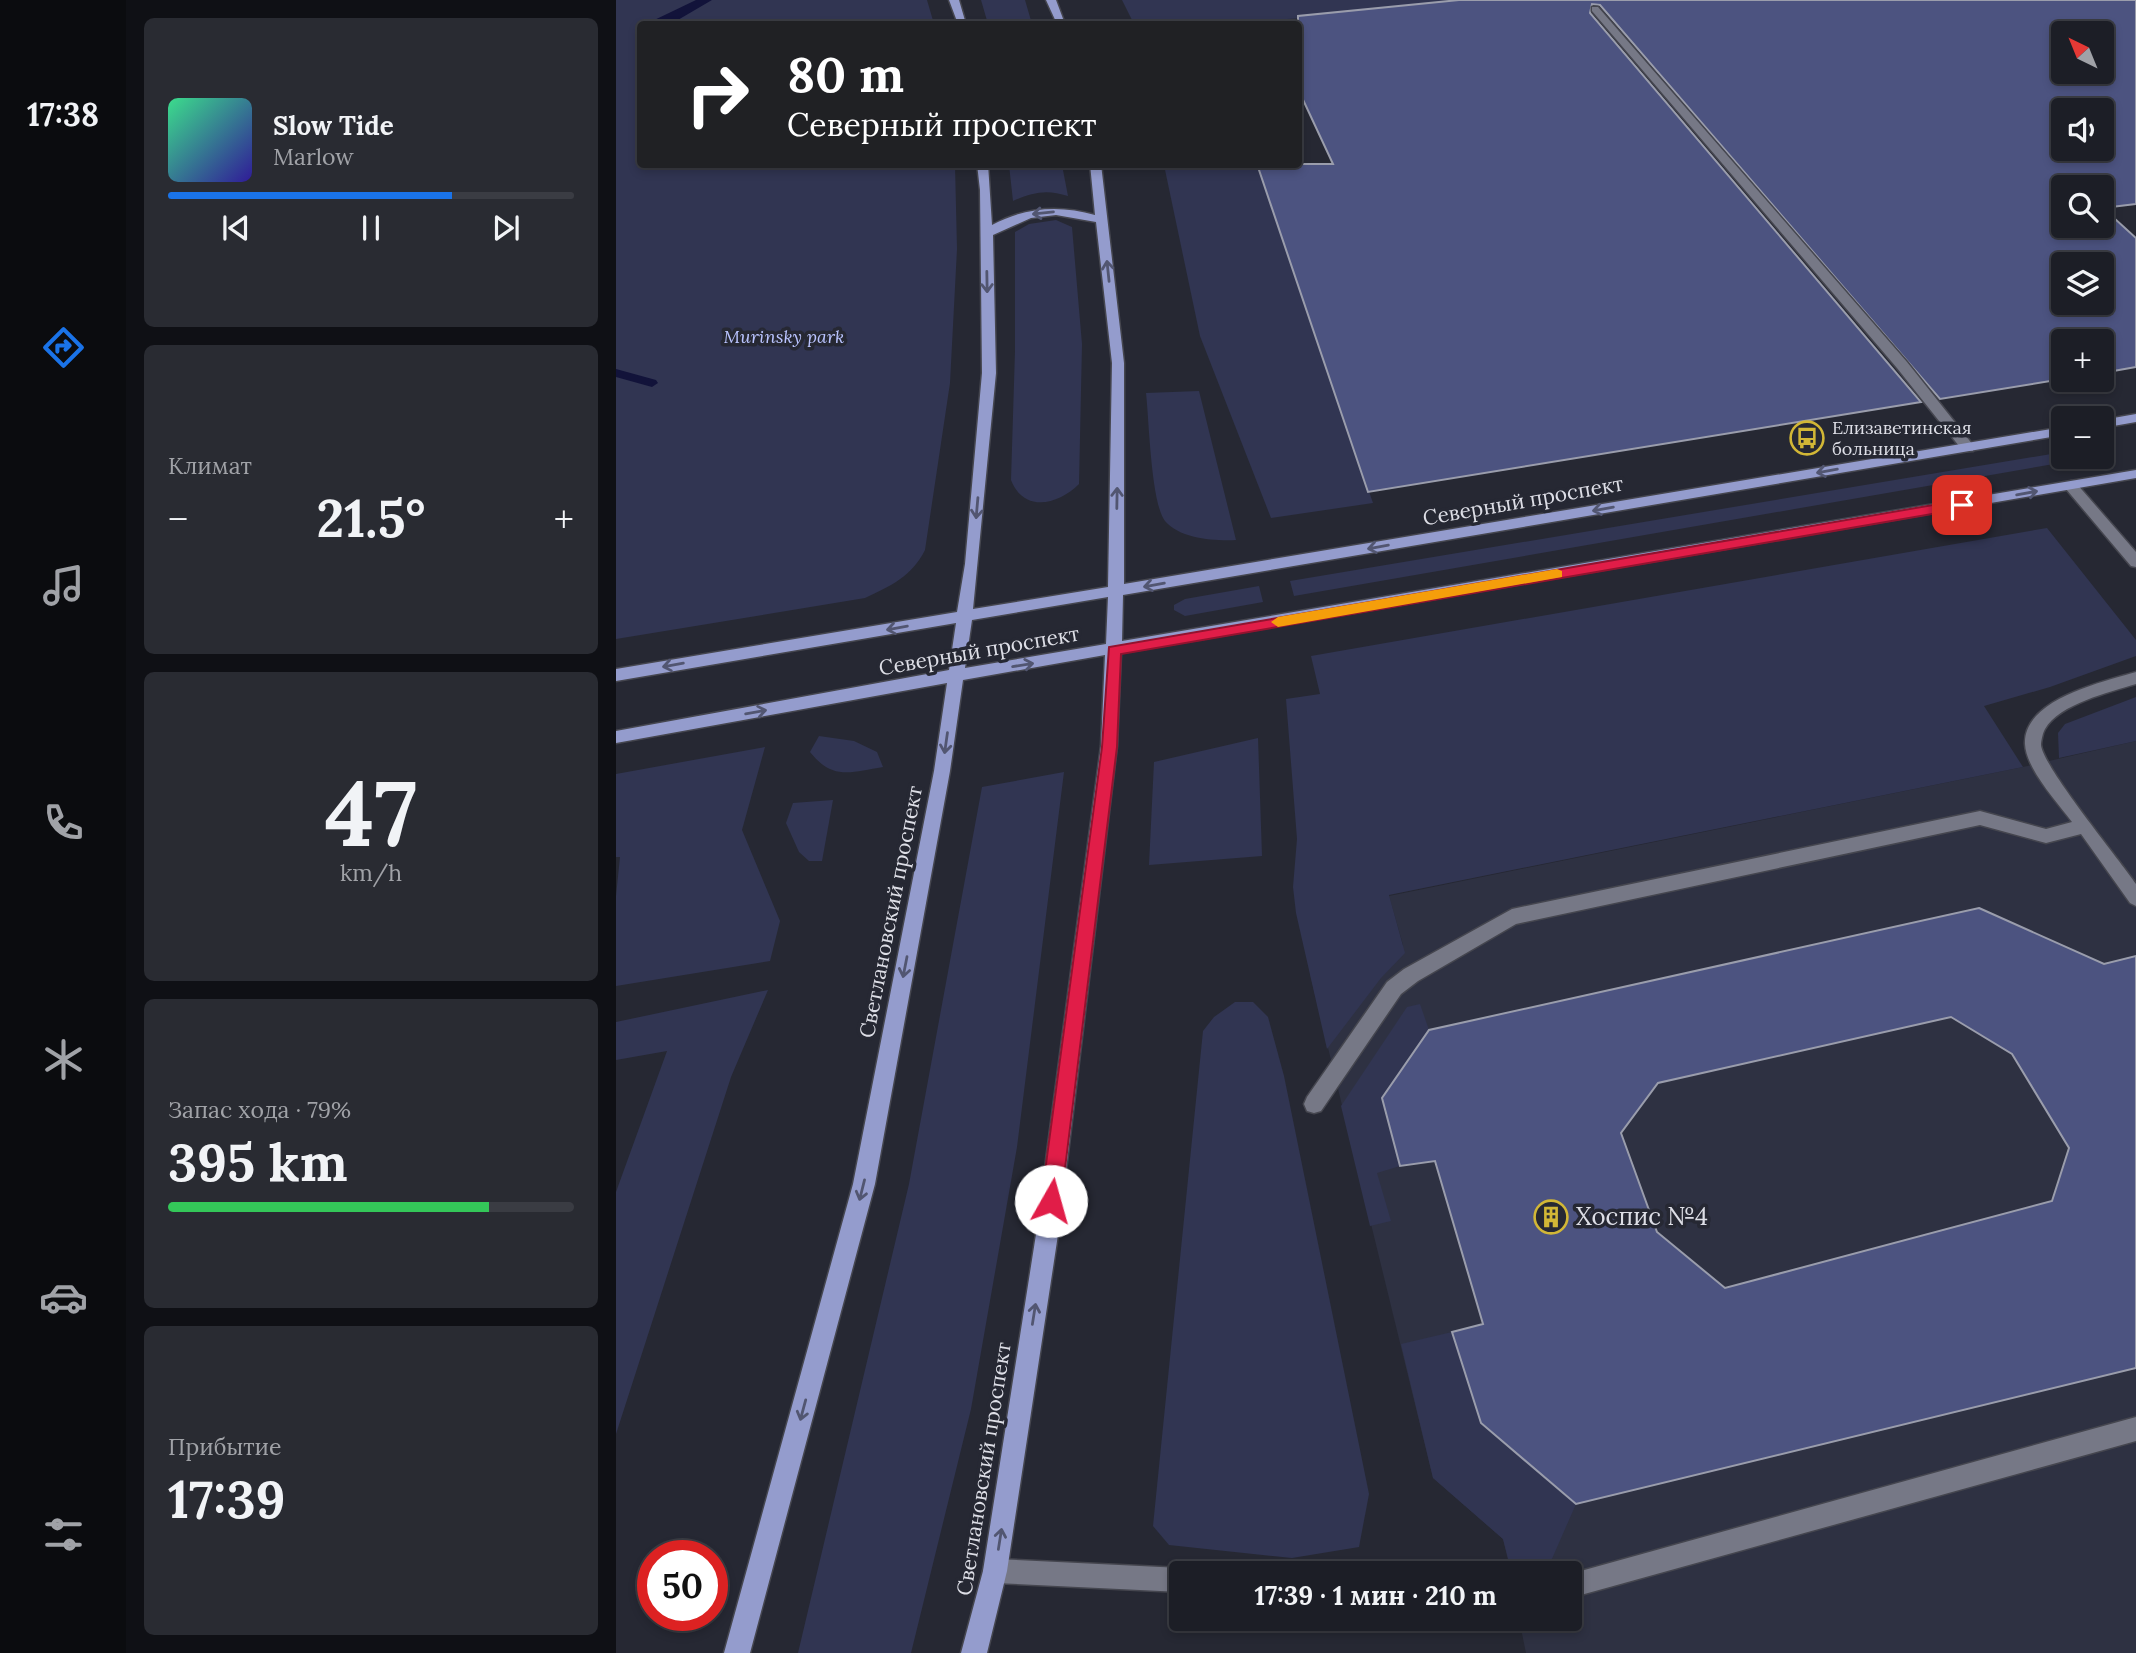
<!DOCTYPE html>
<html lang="ru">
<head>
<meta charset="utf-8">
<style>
  :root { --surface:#1c1e26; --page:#292b32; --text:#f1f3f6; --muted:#a0a2a7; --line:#3a3c43; --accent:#1a73e8 }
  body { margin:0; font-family:Lora,serif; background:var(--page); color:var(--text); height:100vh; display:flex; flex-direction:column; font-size:26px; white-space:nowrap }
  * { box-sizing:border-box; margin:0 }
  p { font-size:23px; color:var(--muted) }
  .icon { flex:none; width:38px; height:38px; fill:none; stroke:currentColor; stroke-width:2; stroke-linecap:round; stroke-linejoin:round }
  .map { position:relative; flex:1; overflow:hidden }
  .sheet { display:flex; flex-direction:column; gap:18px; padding:18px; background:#0f1015; width:490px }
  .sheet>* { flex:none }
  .banner { position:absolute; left:21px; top:21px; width:665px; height:147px; border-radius:7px; box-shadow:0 4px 10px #0003,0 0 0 2px var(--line); background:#202124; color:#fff; overflow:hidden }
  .needle { width:46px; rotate:317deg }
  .controls { position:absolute; left:1435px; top:21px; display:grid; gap:14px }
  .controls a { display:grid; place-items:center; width:63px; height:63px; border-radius:7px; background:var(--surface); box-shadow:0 4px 10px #0003,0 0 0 2px var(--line); font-size:35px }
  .speed { position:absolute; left:21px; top:1540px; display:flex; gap:14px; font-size:35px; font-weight:700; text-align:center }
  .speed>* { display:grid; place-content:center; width:91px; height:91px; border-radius:50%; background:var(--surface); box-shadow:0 4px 10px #0003,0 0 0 2px var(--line); line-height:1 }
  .speed .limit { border:10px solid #d22; background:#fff; color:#111 }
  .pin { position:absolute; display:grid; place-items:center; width:60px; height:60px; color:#fff; margin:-30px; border-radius:14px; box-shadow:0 4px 10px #0006 }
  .me { position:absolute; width:77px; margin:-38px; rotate:7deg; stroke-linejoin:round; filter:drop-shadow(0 0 5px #0008) }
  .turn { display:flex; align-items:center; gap:24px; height:147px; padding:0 35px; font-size:32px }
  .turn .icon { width:91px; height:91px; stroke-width:2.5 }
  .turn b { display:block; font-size:49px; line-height:60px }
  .big { font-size:52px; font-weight:800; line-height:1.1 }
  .sheet .card { flex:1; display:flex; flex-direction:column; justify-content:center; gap:10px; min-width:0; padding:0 24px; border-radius:10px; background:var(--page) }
  .sheet .dial { align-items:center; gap:0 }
  .dial b { font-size:91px; line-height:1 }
  .song { display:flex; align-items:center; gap:21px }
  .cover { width:84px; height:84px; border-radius:10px; background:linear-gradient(135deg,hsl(150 70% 55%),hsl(250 70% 35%)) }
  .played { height:7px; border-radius:4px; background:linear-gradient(90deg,var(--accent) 70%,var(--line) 70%) }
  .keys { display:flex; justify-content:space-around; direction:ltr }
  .heat { display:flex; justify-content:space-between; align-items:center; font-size:38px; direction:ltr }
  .charge { height:10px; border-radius:5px; background:linear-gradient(90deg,#34c759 79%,var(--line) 0) }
  .trip { position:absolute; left:553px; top:1561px; width:413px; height:70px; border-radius:7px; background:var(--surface); box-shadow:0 4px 10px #0003,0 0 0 2px var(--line); font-weight:800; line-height:70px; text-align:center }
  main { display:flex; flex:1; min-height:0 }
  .tabs { display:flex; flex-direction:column; width:126px; justify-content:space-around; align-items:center; background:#0b0c0f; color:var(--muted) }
  .tabs .icon { width:49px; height:49px }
  .tabs .selected { color:var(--accent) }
  .tabs b { font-size:32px; color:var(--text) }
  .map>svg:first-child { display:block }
  .built { fill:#2e3142 }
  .green { fill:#313552 }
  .water { fill:#12133a }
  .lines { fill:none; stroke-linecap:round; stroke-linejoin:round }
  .stream { fill:#12133a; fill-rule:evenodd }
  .building { fill:#4c5380; stroke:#9a9dac; stroke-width:2; fill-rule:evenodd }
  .minor-casing { stroke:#45464f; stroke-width:3 }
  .major-casing { stroke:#45464f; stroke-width:3 }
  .minor { fill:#767886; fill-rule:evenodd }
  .major { fill:#949ccd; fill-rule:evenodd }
  .oneway { stroke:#525671 }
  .route { fill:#e11d48; stroke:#92132f; stroke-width:2 }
  .slow { fill:#f59e0b }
  .labels { text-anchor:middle; stroke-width:7; stroke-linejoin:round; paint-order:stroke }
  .far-park-label { font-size:18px; font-style:italic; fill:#bac4ff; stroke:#262833 }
  .far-poi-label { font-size:18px; fill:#dddee6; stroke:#262833; text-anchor:start }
  .street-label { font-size:21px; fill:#dddee6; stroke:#262833 }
  .near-poi-label { font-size:24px; fill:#dddee6; stroke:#262833; text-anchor:start }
</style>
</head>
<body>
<main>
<nav class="tabs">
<b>17:38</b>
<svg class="icon selected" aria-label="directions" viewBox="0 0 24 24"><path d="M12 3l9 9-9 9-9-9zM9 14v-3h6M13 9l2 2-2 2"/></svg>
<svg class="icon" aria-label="music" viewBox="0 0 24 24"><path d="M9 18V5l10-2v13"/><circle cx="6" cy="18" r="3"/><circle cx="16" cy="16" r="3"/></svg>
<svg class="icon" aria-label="phone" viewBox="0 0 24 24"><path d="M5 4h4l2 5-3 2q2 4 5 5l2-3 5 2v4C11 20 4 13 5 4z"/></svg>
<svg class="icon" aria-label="climate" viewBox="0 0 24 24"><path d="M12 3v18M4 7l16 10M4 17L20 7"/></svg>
<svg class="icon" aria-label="car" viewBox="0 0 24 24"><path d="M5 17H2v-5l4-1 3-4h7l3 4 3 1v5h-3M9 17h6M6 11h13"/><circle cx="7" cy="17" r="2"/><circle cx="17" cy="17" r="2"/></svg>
<svg class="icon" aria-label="filters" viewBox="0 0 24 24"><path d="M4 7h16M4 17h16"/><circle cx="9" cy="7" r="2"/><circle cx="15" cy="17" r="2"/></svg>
</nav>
<section class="sheet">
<div class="card">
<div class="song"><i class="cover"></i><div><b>Slow Tide</b><p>Marlow</p></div></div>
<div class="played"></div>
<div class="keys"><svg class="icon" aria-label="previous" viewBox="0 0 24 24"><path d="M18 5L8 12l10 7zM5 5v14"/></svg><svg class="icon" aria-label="pause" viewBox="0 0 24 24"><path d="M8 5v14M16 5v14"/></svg><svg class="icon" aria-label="next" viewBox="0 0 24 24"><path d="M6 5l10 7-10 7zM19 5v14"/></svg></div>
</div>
<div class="card"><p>Климат</p>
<div class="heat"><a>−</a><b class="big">21.5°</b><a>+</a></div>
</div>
<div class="card dial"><b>47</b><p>km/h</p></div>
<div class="card"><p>Запас хода · 79%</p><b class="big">395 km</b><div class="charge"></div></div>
<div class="card"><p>Прибытие</p><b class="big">17:39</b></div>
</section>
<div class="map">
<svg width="1520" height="1653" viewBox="0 0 1520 1653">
  <rect width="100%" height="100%" fill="#262833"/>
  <polygon class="built" points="1520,741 1520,1653 910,1653 903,1619 954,1619 954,1573 895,1573 887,1539 817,1478 694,974 787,945 773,896 1407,767"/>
  <g class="green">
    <path d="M 0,0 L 311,0 L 318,24 L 24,24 L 24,164 L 339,165 L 341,249 L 334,383 L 309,550 C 296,576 275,586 249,598 L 0,639 Z"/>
    <polygon points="365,0 409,0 416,24 372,24"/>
    <polygon points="506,0 843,0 739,10 715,17 647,20 611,24 518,24"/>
    <path d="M 393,165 L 446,165 L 452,196 C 431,189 417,192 397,201 Z"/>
    <polygon points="548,165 641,165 757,503 655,518 584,336"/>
    <path d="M 440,220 L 456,227 L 466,344 L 463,484 C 442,505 408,513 395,480 L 399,351 L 399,232 L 413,224 Z"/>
    <path d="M 583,391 L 620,540 C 599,541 564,539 549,521 C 535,503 533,419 530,393 Z"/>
    <polygon points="1447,452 1447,457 1478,457 678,596 674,581"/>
    <polygon points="1431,528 1520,640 1520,656 1434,687 1368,706 1407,767 773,895 789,953 765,978 711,1049 680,913 677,887 681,839 670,699 704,694 695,656"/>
    <polygon points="643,586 647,602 569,616 558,610 558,605 569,599"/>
    <polygon points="1520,697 1520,741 1443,758 1442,733 1449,724"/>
    <path d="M 203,736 L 238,741 L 261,752 L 267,767 C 235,772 217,781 194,752 Z"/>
    <polygon points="642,738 646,856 533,865 538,762"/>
    <polygon points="149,747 126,830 164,921 154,961 0,986 0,896 4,857 0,857 0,774"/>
    <polygon points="448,772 401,1147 355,1409 295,1653 182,1653 293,1184 366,787"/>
    <polygon points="217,800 206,861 193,861 183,852 170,823 177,803"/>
    <polygon points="152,990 115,1077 0,1434 0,1192 51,1051 0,1060 0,1022"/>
    <polygon points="619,1002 637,1002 652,1017 668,1076 753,1494 743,1547 676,1558 553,1545 537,1526 587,1031 598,1017"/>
    <polygon points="804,1004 813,1030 767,1098 784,1166 761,1173 775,1221 754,1226 725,1106 791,1007"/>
    <polygon points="836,1332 865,1423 960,1504 935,1561 894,1566 887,1539 817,1478 785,1344"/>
  </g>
  <polygon class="water" points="80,0 96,0 55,24 30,24"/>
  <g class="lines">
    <polygon class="stream" points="0,369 40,380 42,383 36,387 0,377"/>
  </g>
  <g class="building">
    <path d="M 843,0 L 1520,0 L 1520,204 L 1487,208 L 1520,238 L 1520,367 L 1486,373 L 1486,341 L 1447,341 L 1447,379 L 1324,399 L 984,5 L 976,4 L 974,13 L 1305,402 L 752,492 L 641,164 L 717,164 L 682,89 L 682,16 ZM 1447,33 L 1486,33 L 1486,72 L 1447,72 ZM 1447,110 L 1486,110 L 1486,149 L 1447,149 ZM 1447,187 L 1486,187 L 1486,226 L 1447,226 ZM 1447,264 L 1486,264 L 1486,303 L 1447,303 Z"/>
    <path d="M 1363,908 L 1488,964 L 1520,956 L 1520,1368 L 960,1504 L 865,1423 L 836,1332 L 867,1324 L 819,1161 L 784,1166 L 766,1098 L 813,1030 ZM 1335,1017 L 1396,1054 L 1453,1148 L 1436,1201 L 1109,1288 L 1041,1232 L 1005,1133 L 1042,1083 Z"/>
  </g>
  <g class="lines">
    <defs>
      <g id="minor">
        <polygon points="976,7 982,7 1291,362 1357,445 1357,451 1347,451 1281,368 976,11"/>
        <polygon points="1455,481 1460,483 1520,552 1520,567 1515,566 1450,489 1448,486"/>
        <path d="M 1520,672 L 1520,684 C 1494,692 1443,704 1429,729 C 1427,732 1425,741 1425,745 C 1427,767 1503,859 1520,884 L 1520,906 L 1514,903 L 1465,834 L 1430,843 L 1364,825 L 900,924 L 802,981 L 785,994 L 705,1111 L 698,1113 L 691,1111 L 688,1104 L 691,1097 L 771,982 L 788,969 L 896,909 L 1364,811 L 1430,829 L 1456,822 C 1442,803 1410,769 1409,744 C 1407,699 1487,682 1520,672 Z"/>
        <polygon points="1520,1417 1520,1441 954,1598 954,1574"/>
        <polygon points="379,1559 565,1568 575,1573 565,1573 565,1592 379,1583 370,1580 367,1571 370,1562"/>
      </g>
      <g id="major">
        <polygon points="333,0 343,0 350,24 342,24"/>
        <polygon points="430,0 440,0 449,24 441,24"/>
        <path d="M 361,164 L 372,164 L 376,225 C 409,207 444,205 479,215 L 474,164 L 485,164 L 508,363 L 508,584 L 1447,427 L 1447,435 L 507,595 L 506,641 L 1520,470 L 1520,478 L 505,653 L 501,746 L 443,1228 L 391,1571 L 371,1653 L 345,1653 L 367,1571 L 421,1228 L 485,746 L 489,655 L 347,680 L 334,771 L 259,1184 L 134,1653 L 108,1653 L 237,1184 L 318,771 L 331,683 L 0,743 L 0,731 L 333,670 L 340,623 L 0,681 L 0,669 L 341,612 L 349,564 L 366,373 L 364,190 ZM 440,215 L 480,222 L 496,363 L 492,587 L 357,609 L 380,373 L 377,235 L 415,218 ZM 492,597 L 490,644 L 349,668 L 356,620 Z"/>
        <polygon points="1520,414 1520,422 1486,428 1486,420"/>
      </g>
    </defs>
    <use href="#minor" class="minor-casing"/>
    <use href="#major" class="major-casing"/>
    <use href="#minor" class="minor"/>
    <use href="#major" class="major"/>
  </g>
  <defs><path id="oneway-shaft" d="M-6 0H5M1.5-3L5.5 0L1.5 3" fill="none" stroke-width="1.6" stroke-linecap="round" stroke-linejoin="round" transform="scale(1.75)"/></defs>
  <g class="oneway">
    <use href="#oneway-shaft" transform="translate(427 213) rotate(174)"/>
    <use href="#oneway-shaft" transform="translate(492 271) rotate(-96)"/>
    <use href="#oneway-shaft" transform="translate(371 282) rotate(89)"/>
    <use href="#oneway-shaft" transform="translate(1211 471) rotate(170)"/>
    <use href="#oneway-shaft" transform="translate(1411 493) rotate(-10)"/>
    <use href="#oneway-shaft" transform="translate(501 498) rotate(-89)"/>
    <use href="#oneway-shaft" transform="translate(361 508) rotate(95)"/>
    <use href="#oneway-shaft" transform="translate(987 509) rotate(170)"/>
    <use href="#oneway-shaft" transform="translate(762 547) rotate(170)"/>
    <use href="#oneway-shaft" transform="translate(538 585) rotate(170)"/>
    <use href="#oneway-shaft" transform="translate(281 628) rotate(170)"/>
    <use href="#oneway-shaft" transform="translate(57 665) rotate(170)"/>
    <use href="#oneway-shaft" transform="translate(407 665) rotate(-9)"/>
    <use href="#oneway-shaft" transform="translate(140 712) rotate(-10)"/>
    <use href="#oneway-shaft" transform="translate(330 743) rotate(98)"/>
    <use href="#oneway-shaft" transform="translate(289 967) rotate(101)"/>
    <use href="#oneway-shaft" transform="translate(246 1190) rotate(104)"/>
    <use href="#oneway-shaft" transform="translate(418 1314) rotate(-81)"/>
    <use href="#oneway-shaft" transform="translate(187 1410) rotate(105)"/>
    <use href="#oneway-shaft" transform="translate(384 1539) rotate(-81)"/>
  </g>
  <polygon class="route" points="1346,500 1351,502 1351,508 505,654 501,747 445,1201 442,1207 435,1210 428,1207 425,1201 486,747 493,647"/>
  <polygon class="slow" points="941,569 946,571 946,577 662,627 655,622 662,617"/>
  <defs>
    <symbol id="bus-ring" viewBox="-11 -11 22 22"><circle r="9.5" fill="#262833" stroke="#d2b736" stroke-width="1.5"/><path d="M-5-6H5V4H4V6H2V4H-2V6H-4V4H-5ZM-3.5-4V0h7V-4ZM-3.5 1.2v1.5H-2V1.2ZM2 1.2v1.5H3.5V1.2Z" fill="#d2b736"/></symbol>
    <symbol id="building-ring" viewBox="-11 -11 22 22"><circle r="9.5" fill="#262833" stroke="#d2b736" stroke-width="1.5"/><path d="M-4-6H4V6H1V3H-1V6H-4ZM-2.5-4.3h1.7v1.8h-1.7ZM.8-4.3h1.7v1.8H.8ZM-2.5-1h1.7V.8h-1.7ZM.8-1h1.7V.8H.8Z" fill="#d2b736"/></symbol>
  </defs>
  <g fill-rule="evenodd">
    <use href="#bus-ring" x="1172" y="419" width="38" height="38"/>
    <use href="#building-ring" x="916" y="1198" width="38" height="38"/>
  </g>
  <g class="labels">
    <g class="far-park-label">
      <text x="168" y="343">Murinsky park</text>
    </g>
    <g class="far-poi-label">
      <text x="1216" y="434">Елизаветинская<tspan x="1216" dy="21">больница</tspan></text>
    </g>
    <g class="street-label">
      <text transform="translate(907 501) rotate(-10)" y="7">Северный проспект</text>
      <text transform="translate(363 651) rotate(-10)" y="7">Северный проспект</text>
      <text transform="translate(275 912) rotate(-79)" y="7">Светлановский проспект</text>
      <text transform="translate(368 1469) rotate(-81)" y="7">Светлановский проспект</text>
    </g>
    <g class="near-poi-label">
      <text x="960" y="1225">Хоспис №4</text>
    </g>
  </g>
</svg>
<div class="controls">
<a><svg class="needle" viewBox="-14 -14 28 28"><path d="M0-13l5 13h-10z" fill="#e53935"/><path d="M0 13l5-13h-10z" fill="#a0a2a7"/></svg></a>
<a><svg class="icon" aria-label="sound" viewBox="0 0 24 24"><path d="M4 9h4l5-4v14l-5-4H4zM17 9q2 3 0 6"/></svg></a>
<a><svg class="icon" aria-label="search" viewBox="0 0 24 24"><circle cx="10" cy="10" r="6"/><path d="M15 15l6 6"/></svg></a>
<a><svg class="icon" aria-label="layers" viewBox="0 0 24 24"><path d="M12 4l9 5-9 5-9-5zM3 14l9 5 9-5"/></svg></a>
<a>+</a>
<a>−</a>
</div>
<div class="speed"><div class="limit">50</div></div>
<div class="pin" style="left:1346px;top:505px;background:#d93025"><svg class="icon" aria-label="arrive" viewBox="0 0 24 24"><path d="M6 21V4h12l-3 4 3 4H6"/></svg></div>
<svg class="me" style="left:435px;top:1201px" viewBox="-20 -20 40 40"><circle r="19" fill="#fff"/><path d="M0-13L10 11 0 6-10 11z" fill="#e11d48"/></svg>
<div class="trip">17:39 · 1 мин · 210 m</div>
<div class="banner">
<div class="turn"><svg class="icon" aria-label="right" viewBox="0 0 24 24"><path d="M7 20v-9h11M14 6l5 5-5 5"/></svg><div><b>80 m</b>Северный проспект</div></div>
</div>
</div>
</main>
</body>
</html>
